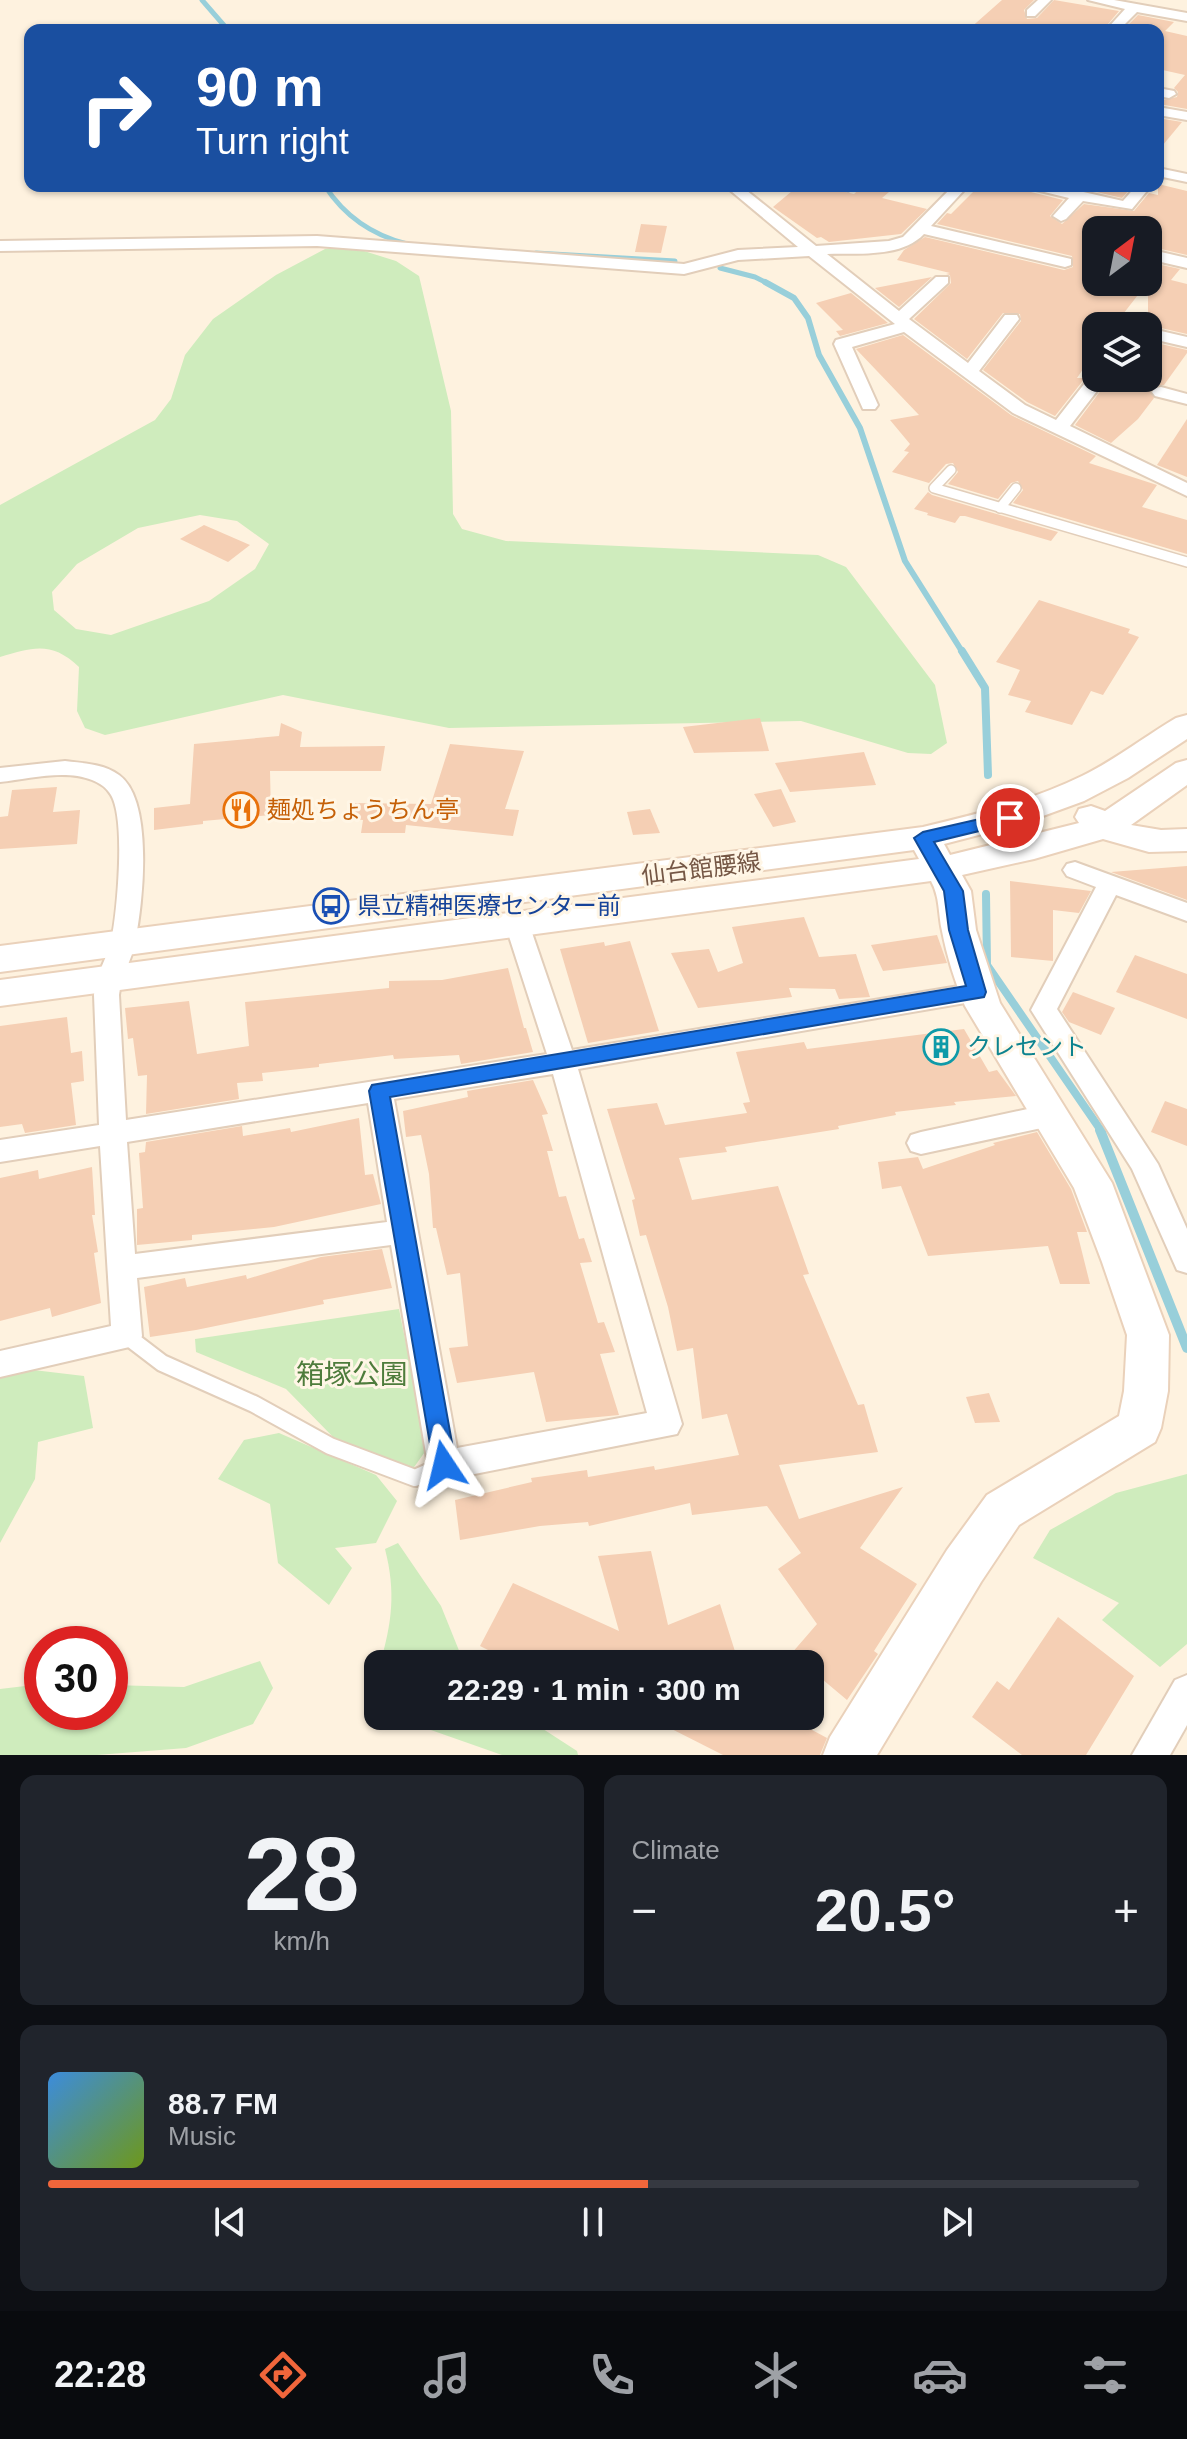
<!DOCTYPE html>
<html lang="en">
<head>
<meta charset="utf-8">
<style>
  :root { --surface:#171b24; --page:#20242c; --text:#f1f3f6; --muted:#9ea1a6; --line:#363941; --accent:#f1663b }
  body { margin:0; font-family:Helvetica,"Noto Sans JP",sans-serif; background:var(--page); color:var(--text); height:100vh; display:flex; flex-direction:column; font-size:30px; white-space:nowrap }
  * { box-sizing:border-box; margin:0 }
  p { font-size:26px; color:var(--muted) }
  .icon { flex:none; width:44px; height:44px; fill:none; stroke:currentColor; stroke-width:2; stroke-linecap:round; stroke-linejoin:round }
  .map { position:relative; height:1755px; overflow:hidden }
  .drawer { display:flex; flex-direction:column; gap:20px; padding:20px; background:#0d0f14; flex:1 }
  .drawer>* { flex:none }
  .hud { position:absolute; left:24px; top:24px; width:1140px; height:168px; border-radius:16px; box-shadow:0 2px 6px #0004; background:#1a4fa0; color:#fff; overflow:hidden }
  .needle { width:52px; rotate:32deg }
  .controls { position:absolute; left:1082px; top:216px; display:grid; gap:16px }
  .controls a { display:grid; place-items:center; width:80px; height:80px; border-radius:16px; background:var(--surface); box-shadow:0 2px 6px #0004; font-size:40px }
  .speed { position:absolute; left:24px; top:1626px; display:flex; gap:16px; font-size:40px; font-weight:700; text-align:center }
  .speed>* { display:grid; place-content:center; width:104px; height:104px; border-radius:50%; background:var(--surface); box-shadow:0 2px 6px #0004; line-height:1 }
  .speed .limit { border:12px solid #d22; background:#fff; color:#111 }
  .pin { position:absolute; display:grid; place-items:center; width:68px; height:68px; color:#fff; margin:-34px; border:4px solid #fff; border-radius:50%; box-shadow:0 2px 8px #0007 }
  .me { position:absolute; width:88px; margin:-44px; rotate:350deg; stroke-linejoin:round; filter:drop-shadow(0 0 6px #0008) }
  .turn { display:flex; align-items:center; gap:28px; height:168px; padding:0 40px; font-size:36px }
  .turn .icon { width:104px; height:104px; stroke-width:2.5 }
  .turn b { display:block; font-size:56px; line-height:68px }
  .big { font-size:60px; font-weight:700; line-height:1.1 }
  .drawer .tile { flex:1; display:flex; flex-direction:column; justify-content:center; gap:12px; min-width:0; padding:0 28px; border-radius:16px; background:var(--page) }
  .drawer .dial { align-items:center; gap:0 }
  .dial b { font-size:104px; line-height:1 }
  .song { display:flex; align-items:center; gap:24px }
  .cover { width:96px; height:96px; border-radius:12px; background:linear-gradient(135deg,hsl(210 70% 55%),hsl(80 70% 35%)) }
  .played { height:8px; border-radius:4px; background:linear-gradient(90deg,var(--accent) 55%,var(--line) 55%) }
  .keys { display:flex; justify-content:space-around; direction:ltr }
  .heat { display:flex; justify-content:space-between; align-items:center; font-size:44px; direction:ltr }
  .drawer .tiles { flex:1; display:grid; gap:20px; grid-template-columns:1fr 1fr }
  .tile:last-child { grid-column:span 2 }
  .trip { position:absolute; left:364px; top:1650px; width:460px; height:80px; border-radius:16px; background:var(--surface); box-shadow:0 2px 6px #0004; font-weight:700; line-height:80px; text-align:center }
  .tab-bar { display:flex; height:128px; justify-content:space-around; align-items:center; background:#090b0e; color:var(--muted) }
  .tab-bar .icon { width:56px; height:56px }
  .tab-bar .selected { color:var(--accent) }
  .tab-bar b { font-size:36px; color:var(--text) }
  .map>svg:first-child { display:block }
  .green { fill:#cfecbd; fill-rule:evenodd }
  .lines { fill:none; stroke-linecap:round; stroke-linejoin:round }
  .stream-far3 { stroke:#98cfda; stroke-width:5 }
  .stream-far2 { stroke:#98cfda; stroke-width:6 }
  .stream-far1 { stroke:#98cfda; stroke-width:8 }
  .stream { stroke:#98cfda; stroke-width:10 }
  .building { fill:#f5cfb4 }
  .lane-far1-casing { stroke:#e2ceba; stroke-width:12 }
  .lane-casing { stroke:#e2ceba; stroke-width:20 }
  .street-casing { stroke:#e2ceba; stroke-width:4 }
  .secondary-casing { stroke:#ead1ba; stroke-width:4 }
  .lane-far1 { stroke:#fff; stroke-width:9 }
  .lane { stroke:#fff; stroke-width:16 }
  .street { fill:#fff; fill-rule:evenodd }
  .secondary { fill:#fff; fill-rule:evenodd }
  .route { fill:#1a73e8; stroke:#114b97; stroke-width:2 }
  .labels { text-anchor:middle; stroke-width:6; stroke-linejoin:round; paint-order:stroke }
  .food-label { font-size:24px; fill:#c56008; stroke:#fff6e6; text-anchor:start }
  .street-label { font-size:24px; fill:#755745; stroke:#fff6e6 }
  .transit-label { font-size:24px; fill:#164399; stroke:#fff6e6; text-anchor:start }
  .culture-label { font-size:24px; fill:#0d838f; stroke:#fff6e6; text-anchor:start }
  .near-park-label { font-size:28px; fill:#4e7c3c; stroke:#fff6e6 }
</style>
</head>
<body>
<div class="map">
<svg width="1187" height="1755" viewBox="0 0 1187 1755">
  <rect width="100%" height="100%" fill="#fef2df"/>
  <g class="green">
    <path d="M 348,246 L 396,261 L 419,276 L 451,411 L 453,514 L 462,529 L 506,541 L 818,555 L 846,567 L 935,685 L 947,743 L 931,754 L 908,753 L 801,721 L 449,728 L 283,695 L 105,735 L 85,728 L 77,711 L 79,667 C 52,641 33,647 0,657 L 0,505 L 155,420 L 171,399 L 185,355 L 213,319 L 276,275 L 325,249 ZM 200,515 L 237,521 L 269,544 L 255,569 L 209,601 L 111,635 L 76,629 L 54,610 L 52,592 L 77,564 L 138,528 Z"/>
    <polygon points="399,1309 427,1449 412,1470 335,1439 286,1389 196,1352 195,1339"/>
    <polygon points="25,1369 84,1376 93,1428 38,1442 35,1479 0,1543 0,1377"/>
    <polygon points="279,1433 376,1475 397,1501 376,1543 335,1548 352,1568 329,1605 278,1563 270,1504 218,1479 244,1440"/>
    <polygon points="1187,1474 1187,1644 1160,1667 1102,1620 1119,1603 1033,1558 1050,1530 1116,1493"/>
    <path d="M 398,1543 L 441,1606 L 460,1653 L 471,1664 L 380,1664 C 392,1623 396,1592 385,1549 Z"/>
    <polygon points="260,1661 273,1688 253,1724 186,1748 97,1755 0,1755 0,1689 42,1684 42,1712 110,1712 110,1685 184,1687"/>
    <polygon points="391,1716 523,1716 577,1751 578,1755 502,1755"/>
  </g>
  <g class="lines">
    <g class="stream-far3">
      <polyline points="202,0 228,30"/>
      <path d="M 325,186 C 345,217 372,235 407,244"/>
      <polyline points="536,253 675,261"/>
      <polyline points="720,268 755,277 769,284"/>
    </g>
    <polyline class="stream-far2" points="765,282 794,298 808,318 819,355 860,428 905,561 963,653"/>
    <g class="stream-far1">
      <polyline points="962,651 985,688 988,775"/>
      <polyline points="986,894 987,965 1102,1132"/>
    </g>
    <polyline class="stream" points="1100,1130 1187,1348"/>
  </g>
  <g class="building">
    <polygon points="1002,0 1034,0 1024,10 1027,19 1037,18 1054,0 1119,11 1103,30 968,30"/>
    <polygon points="1138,15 1174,22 1165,31 1187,36 1187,109 1159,104 1163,100 1177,97 1178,92 1174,88 1185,75 1158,69 1158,30 1123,30"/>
    <polygon points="1158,118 1182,122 1158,151"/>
    <polygon points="1158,184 1187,191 1187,255 1148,246 1148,230 1096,230 1096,282 1148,282 1120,318 1100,313 1088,320 1090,326 1096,328 1096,350 1077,378 1085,378 1055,416 1027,402 983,370 1021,321 1020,314 1003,313 967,359 914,319 951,283 950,275 946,274 950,273 897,260 904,250 925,237 1064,270 1073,267 1072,256 937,224 947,213 951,214 979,186 1027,186 1031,192 1063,200 1050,216 1062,224 1084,204 1134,211 1149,193 1158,195"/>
    <polygon points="798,186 821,186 854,194 863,186 896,186 882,198 927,209 901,234 829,242 821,237 817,238 773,207"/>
    <polygon points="1071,186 1117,186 1130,189 1122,198"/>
    <polygon points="641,224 667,226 661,253 635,252"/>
    <polygon points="1148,262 1180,269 1171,280 1187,284 1187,334 1148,325"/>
    <polygon points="932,277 899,307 875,288"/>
    <polygon points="851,293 888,323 840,336 836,331 843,330 816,303"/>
    <polygon points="903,335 1011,415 1096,456 1089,463 1157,485 1142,507 1187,520 1187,554 1013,503 1023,490 1018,481 1011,483 998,499 948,484 958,472 953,463 946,464 929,483 892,472 909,452 904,451 910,444 890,420 919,415 856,349"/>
    <polygon points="1148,341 1187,350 1187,353 1164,385 1154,385 1150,390 1154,398 1138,419 1111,443 1075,425 1110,378 1148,378"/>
    <polygon points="1187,419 1187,477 1157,465"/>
    <polygon points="928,492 932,495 1058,532 1051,541 965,516 960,516 955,523 927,515 928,513 914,509"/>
    <polygon points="204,525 250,545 228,562 180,539"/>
    <polygon points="1039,600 1130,629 1128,633 1139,637 1103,695 1091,691 1072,725 1025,712 1031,701 1008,695 1020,670 996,662"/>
    <polygon points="760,718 769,751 694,753 683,727"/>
    <polygon points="281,723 302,732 300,747 385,746 381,771 270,771 271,815 203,821 203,824 154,830 154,808 190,804 194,744 279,736"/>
    <polygon points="450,744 524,751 505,809 519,810 513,836 406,825 405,833 361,833 363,820 351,819 352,803 431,804"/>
    <polygon points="864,752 876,785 790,792 775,763"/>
    <polygon points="57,787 53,812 80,810 77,844 0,849 0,817 8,816 12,790"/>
    <polygon points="781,789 796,822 773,827 754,794"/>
    <polygon points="650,809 660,833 633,835 627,812"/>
    <polygon points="1187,866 1187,900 1111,872"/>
    <polygon points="1010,881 1091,891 1079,913 1053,910 1053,961 1011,957"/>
    <polygon points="804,917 819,957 856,954 870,997 839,999 835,989 789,988 792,997 698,1008 671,953 709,949 718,972 743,963 732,927"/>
    <polygon points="937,935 947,963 883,971 871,945"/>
    <polygon points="630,941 659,1031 588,1043 560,949 604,942 605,946"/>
    <polygon points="1135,955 1187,974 1187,1019 1116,992"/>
    <polygon points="508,968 524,1028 526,1028 533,1052 461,1064 459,1055 394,1059 393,1055 319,1064 319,1067 262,1073 263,1081 237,1083 239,1099 146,1114 147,1075 138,1076 133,1038 128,1039 125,1008 189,1001 197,1054 249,1046 245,1002 389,988 389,981 442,980"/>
    <polygon points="1073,992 1115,1008 1101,1035 1069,1022 1062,1012"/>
    <polygon points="67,1017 71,1053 82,1051 84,1081 71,1083 76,1125 25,1133 22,1124 0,1127 0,1026"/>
    <polygon points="964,1029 989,1072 997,1070 1016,1096 954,1102 956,1105 895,1112 896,1115 838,1126 839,1129 725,1147 727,1152 679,1158 692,1200 778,1186 809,1274 803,1275 858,1405 864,1404 878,1452 779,1465 799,1519 903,1487 860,1548 917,1584 874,1651 878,1654 847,1700 810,1669 810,1664 804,1664 791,1654 817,1624 778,1569 801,1553 767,1506 692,1515 690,1503 589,1526 588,1522 540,1526 460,1540 455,1500 532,1482 531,1478 587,1470 588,1477 654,1466 655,1470 739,1455 727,1414 702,1419 693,1348 677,1351 668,1307 646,1235 640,1236 632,1200 635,1199 607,1109 657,1103 665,1125 747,1113 743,1103 750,1102 736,1052 804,1042 807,1049"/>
    <polygon points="533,1080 548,1114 542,1115 553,1151 547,1151 559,1197 566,1196 579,1239 584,1238 592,1262 580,1263 598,1323 604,1322 615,1352 600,1354 619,1415 546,1422 534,1372 457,1383 449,1348 468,1346 460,1273 447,1275 436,1228 433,1228 429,1174 421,1135 406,1137 403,1111 468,1097 467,1091"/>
    <polygon points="1165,1101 1187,1109 1187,1146 1151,1132"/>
    <polygon points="359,1118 365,1175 373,1174 381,1204 274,1227 192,1235 192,1240 137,1245 137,1209 143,1208 139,1153 145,1152 146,1142 242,1126 243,1136 290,1128 291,1132"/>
    <polygon points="1037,1132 1071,1189 1087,1232 1077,1232 1090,1284 1060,1284 1048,1246 928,1256 901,1186 882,1189 878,1162 918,1157 923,1169 995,1145 993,1143"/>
    <polygon points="92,1167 95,1215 92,1215 98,1252 94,1253 101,1303 52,1317 50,1308 0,1321 0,1178 38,1170 39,1179"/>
    <polygon points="382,1249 392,1288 323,1300 324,1304 196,1330 150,1337 144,1287 185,1278 187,1287 246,1275 247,1279 321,1257"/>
    <polygon points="989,1393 1000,1422 975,1423 966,1397"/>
    <polygon points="651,1551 668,1625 720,1604 739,1664 516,1664 480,1646 513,1583 619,1631 598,1556"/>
    <polygon points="1058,1617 1134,1676 1086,1755 1022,1755 972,1717 997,1681 1009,1690"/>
    <polygon points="646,1716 786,1716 827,1738 820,1755 723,1755"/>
  </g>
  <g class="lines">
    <defs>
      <g id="lane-far1">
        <polyline points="951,470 934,488 1187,562"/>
        <polyline points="1000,508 1016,488"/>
      </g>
      <polyline id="lane" points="128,1337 162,1363 254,1404 330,1446 415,1478 444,1465"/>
      <g id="street">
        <polygon points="1038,0 1051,0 1035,16 1027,16 1027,10"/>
        <polygon points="1088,0 1114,0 1187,13 1187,21 1137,12 1119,30 1106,30 1125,9"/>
        <polygon points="1158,88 1174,91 1176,94 1169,98 1158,96"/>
        <polygon points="1158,107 1187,112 1187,120 1158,115"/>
        <polygon points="1158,168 1187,174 1187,182 1158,176"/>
        <path d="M 725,186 L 741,186 L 816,246 L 889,241 L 903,237 L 953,186 L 968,186 L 931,226 L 1071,259 L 1071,265 L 1065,267 L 924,234 C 901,258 859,253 827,254 L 899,311 L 936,277 L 948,277 L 948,283 L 909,319 L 968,363 L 1005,315 L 1017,315 L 1019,319 L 979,371 L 1025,405 L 1056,420 L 1092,374 L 1096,373 L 1096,378 L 1107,378 L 1070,426 L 1187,483 L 1187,496 L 1013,413 L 904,332 L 852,347 L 878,405 L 875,409 L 863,409 L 834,344 L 836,340 L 895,324 L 809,256 L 738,260 L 684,274 L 317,246 L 0,251 L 0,241 L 317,236 L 684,264 L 738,250 L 798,247 Z"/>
        <polygon points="856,186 848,191 841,187 841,186"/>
        <polygon points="1030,186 1057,186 1123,201 1136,186 1151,186 1132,209 1083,201 1066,219 1061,221 1053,216 1069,198 1032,189"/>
        <polygon points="1148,249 1187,258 1187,268 1148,259"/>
        <polygon points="1099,316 1126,322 1128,326 1093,325 1091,321"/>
        <polygon points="1148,328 1187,337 1187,347 1148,338"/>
        <polygon points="1161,387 1187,394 1187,404 1155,396 1152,392 1155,388"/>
        <path d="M 65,761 C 83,763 104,764 119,775 C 154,800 143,904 135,942 C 132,961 121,975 119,995 L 126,1120 L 547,1054 L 505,924 L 508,918 L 517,915 L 526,918 L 529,924 L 572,1050 L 977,983 L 986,985 L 990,992 L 986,999 L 977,1001 L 578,1069 L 682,1424 L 677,1434 L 444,1480 L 433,1475 L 428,1465 L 391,1245 L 137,1278 L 142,1336 L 138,1345 L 0,1377 L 0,1351 L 111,1326 L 100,1146 L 0,1162 L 0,1140 L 99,1125 L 94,995 C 95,975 106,961 111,942 C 117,913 126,820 111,795 C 107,788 100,783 92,780 C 65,769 28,779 0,782 L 0,768 ZM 553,1074 L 647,1413 L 457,1448 L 394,1099 ZM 368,1103 L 387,1222 L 135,1254 L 127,1142 Z"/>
        <polygon points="1075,862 1187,903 1187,921 1116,895 1057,1009 1158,1164 1187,1229 1187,1273 1177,1270 1132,1169 1031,1010 1096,887 1067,876 1063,870 1067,864"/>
        <polygon points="1051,1104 1061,1107 1065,1115 1061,1123 1051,1126 921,1154 911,1151 907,1143 911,1135 921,1132"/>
        <polygon points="1187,1675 1187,1725 1170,1755 1132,1755 1175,1680"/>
      </g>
      <path id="secondary" d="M 1187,715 L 1187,739 L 1128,778 L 1084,801 L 1021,824 L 944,844 L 950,855 L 1079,823 L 1075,817 L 1079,809 L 1091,806 L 1105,811 L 1176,763 L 1187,760 L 1187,785 L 1131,825 L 1161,830 L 1187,829 L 1187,851 L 1149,852 L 1103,839 L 1034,859 L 962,875 L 971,891 L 976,930 L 1000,1003 L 1112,1183 L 1169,1335 L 1168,1391 L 1161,1428 L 1155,1442 L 1019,1525 L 981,1582 L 877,1755 L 823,1755 L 830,1737 L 947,1550 L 987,1495 L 1119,1416 L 1124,1391 L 1127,1335 L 1102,1262 L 1074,1188 L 965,1006 C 955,982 947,957 942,931 C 938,914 940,897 931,881 L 0,1006 L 0,980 L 919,859 L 914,850 L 0,972 L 0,946 L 923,827 C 977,814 1031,801 1082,776 C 1115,760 1144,737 1176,718 Z"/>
    </defs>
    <use href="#lane-far1" class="lane-far1-casing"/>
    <use href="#lane" class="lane-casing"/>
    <use href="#street" class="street-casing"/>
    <use href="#secondary" class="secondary-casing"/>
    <use href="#lane-far1" class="lane-far1"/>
    <use href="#lane" class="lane"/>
    <use href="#street" class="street"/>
    <use href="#secondary" class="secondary"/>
  </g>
  <polygon class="route" points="1010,812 1019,818 1016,822 934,842 963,891 968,930 986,992 984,997 390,1097 456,1465 452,1473 444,1476 435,1473 369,1091 372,1085 966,986 949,930 944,891 914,838 923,832"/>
  <defs>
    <symbol id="restaurant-ring" viewBox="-11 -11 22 22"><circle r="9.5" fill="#fff6e6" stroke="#e8710a" stroke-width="1.5"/><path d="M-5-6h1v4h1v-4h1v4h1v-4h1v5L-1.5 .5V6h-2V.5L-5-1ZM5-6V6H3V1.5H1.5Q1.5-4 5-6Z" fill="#e8710a"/></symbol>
    <symbol id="bus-ring" viewBox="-11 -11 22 22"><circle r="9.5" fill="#fff6e6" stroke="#1a4fb4" stroke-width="1.5"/><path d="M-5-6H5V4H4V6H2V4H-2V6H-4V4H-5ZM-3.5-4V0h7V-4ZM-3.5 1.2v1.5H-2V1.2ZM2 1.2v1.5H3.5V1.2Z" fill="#1a4fb4"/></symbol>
    <symbol id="building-ring" viewBox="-11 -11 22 22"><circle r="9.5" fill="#fff6e6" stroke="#0f9aa8" stroke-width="1.5"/><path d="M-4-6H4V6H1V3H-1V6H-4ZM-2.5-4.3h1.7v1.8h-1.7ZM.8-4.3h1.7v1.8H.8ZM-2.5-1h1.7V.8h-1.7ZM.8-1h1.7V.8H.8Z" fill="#0f9aa8"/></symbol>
  </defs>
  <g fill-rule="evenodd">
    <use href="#restaurant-ring" x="221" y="790" width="40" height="40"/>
    <use href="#bus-ring" x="311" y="886" width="40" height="40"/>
    <use href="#building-ring" x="921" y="1027" width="40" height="40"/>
  </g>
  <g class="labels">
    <g class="food-label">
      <text x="267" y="818">麺処ちょうちん亭</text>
    </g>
    <g class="street-label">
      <text transform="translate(701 869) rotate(-7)" y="8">仙台館腰線</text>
    </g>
    <g class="transit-label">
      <text x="357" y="914">県立精神医療センター前</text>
    </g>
    <g class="culture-label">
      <text x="967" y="1055">クレセント</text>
    </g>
    <g class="near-park-label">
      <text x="352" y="1384">箱塚公園</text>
    </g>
  </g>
</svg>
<div class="controls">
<a><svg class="needle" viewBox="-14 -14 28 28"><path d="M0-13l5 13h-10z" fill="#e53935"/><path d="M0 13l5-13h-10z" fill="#9ea1a6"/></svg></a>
<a><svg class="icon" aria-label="layers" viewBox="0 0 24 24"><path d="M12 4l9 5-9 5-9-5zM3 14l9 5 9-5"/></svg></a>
</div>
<div class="speed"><div class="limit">30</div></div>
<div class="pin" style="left:1010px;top:818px;background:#d93025"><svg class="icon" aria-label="arrive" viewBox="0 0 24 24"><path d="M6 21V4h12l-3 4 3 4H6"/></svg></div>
<svg class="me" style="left:444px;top:1465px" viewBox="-20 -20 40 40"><path d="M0-17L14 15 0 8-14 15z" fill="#1a73e8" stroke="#fff" stroke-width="4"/></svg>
<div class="trip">22:29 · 1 min · 300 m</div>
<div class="hud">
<div class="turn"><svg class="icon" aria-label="right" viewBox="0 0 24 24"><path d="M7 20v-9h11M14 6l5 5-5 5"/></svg><div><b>90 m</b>Turn right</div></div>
</div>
</div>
<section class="drawer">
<div class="tiles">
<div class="tile dial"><b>28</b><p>km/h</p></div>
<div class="tile"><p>Climate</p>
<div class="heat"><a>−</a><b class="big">20.5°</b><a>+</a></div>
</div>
<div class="tile">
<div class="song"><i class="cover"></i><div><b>88.7 FM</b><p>Music</p></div></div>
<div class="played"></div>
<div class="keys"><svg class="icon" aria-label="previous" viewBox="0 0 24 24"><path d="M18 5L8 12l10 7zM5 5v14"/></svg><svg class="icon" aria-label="pause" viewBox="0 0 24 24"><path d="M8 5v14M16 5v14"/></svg><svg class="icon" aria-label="next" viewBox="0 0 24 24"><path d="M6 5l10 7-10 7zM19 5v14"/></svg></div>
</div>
</div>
</section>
<nav class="tab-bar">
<b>22:28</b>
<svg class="icon selected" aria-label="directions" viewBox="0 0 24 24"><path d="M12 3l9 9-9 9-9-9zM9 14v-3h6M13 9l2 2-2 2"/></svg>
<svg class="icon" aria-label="music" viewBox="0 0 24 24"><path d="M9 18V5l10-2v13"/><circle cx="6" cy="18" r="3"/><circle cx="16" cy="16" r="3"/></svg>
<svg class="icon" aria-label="phone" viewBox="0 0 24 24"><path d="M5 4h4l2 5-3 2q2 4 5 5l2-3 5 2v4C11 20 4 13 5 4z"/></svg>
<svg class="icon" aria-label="climate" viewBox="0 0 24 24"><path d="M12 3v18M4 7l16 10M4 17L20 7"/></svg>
<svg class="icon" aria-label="car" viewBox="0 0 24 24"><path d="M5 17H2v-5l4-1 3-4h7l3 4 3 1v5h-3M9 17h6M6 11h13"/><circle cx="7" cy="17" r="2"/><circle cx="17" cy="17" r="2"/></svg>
<svg class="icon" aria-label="filters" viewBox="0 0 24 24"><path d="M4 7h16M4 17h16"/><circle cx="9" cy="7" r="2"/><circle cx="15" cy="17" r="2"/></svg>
</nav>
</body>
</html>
